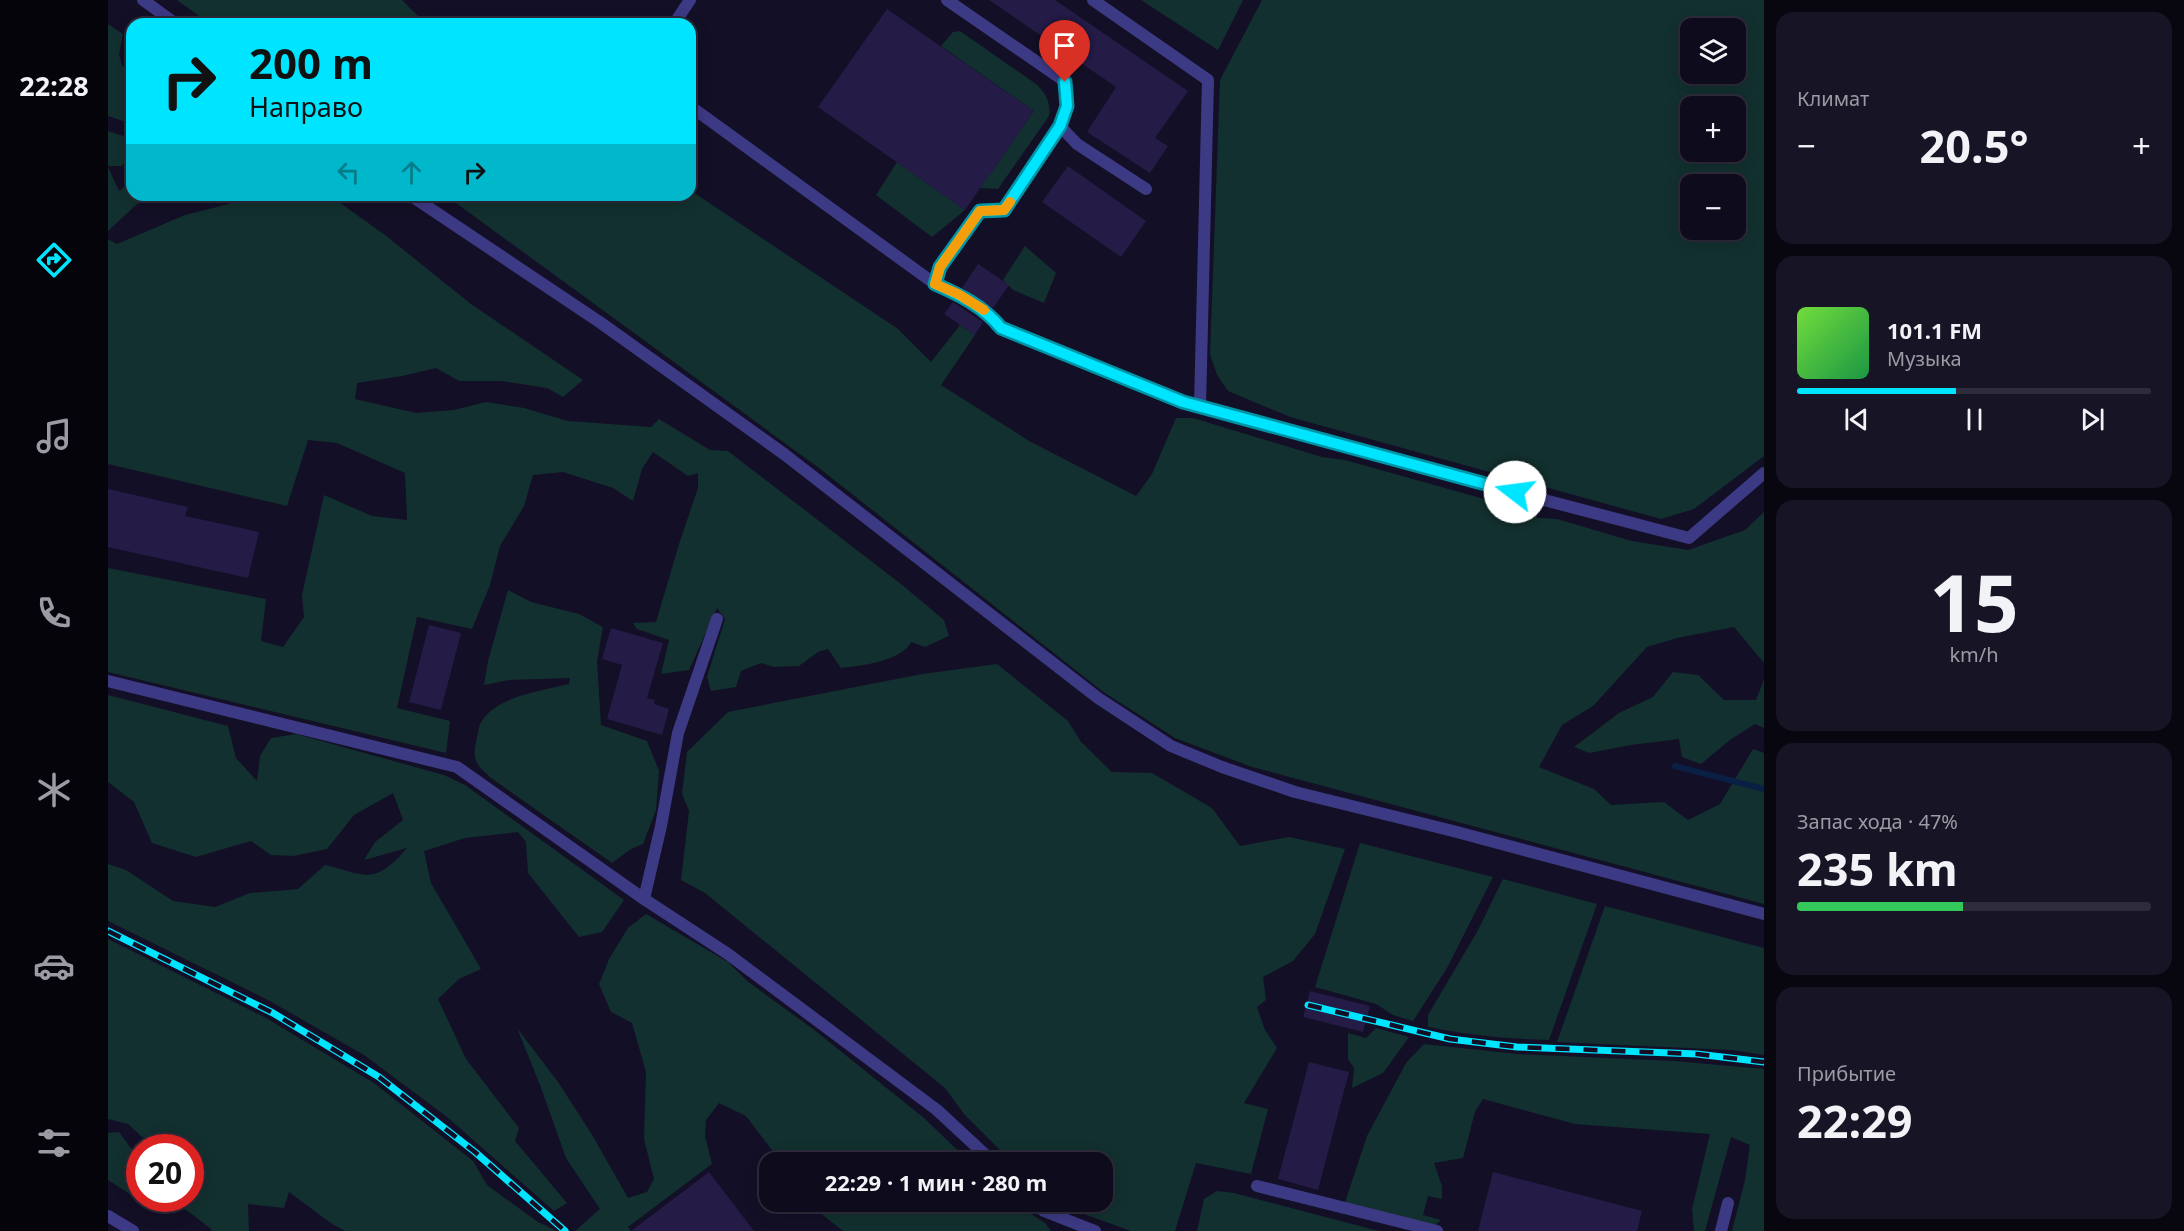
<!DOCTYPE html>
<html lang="ru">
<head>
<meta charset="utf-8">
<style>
  :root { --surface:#0e0b1c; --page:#171425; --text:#f1f3f6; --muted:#9b9ba3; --line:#2e2b3b; --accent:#00e5ff }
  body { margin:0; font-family:"Noto Sans",sans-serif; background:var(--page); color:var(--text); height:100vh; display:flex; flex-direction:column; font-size:22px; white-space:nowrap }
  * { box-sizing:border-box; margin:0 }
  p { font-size:20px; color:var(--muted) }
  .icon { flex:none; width:33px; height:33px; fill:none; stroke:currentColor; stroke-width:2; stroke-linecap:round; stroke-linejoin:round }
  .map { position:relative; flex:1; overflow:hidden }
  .side { display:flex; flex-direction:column; gap:12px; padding:12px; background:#08060f; width:420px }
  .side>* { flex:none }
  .hud { position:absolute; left:18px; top:18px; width:570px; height:183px; border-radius:18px; box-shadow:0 3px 15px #0003,0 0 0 2px var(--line); background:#00e5ff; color:#111; overflow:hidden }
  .tools { position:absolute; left:1572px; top:18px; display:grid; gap:12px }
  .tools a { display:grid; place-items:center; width:66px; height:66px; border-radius:12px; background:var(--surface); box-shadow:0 3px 15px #0003,0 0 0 2px var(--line); font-size:30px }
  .speed { position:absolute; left:18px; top:1134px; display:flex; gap:12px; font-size:30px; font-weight:700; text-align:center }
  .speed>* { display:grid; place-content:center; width:78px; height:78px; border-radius:50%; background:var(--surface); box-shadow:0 3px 15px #0003,0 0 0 2px var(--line); line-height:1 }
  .speed .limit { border:9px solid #d22; background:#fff; color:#111 }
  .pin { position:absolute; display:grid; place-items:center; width:51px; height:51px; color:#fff; margin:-62px -26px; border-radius:50% 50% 50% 0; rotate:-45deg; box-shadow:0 0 6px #0007 }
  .pin .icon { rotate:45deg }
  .me { position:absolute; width:66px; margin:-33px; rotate:285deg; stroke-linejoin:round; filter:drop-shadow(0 0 4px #0008) }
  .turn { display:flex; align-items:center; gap:21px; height:126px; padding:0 24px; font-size:27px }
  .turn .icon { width:78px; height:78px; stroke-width:2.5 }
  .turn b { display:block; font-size:42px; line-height:51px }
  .lanes { display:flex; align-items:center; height:57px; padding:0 24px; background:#0003; justify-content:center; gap:30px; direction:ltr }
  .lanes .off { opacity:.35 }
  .big { font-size:45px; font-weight:700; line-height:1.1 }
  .side .card { flex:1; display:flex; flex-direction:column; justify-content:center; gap:9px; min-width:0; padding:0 21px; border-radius:18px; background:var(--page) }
  .side .dial { align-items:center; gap:0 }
  .dial b { font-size:78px; line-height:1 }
  .song { display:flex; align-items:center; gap:18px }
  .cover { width:72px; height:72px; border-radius:9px; background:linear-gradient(135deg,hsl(100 70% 55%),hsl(140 70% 35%)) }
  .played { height:6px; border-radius:3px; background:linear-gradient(90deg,var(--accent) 45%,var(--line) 45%) }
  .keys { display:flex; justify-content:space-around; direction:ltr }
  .heat { display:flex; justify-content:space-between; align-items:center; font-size:33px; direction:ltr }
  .charge { height:9px; border-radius:4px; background:linear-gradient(90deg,#34c759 47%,var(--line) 0) }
  .trip { position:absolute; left:651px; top:1152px; width:354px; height:60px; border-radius:18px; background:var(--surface); box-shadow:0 3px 15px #0003,0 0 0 2px var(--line); font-weight:700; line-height:60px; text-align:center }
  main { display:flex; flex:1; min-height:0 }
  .tab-bar { display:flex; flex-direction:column; width:108px; justify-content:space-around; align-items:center; background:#06040b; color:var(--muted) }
  .tab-bar .icon { width:42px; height:42px }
  .tab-bar .on { color:var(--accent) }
  .tab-bar b { font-size:27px; color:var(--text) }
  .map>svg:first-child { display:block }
  .green { fill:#12302f; fill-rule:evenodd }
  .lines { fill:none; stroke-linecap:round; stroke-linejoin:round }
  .stream { stroke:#0a1f44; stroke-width:6 }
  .building { fill:#241b47 }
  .service { stroke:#3d3a85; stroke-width:12 }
  .rail-casing { stroke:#00e5ff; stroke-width:7 }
  .rail { stroke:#130f26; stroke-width:4.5; stroke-dasharray:14; stroke-linecap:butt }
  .route-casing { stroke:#0095a6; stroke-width:15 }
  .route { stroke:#00e5ff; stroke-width:10 }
  .slow { stroke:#f59e0b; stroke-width:10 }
</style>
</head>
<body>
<main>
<nav class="tab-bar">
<b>22:28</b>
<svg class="icon on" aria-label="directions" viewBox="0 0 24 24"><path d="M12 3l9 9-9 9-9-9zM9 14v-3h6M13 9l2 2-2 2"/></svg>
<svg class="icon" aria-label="music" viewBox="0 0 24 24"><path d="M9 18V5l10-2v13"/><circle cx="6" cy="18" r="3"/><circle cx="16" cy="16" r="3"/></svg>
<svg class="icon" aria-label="phone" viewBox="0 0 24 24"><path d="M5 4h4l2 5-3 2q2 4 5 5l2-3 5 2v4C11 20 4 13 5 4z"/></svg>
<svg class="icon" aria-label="climate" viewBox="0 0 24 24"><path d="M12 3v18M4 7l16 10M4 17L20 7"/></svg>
<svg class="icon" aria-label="car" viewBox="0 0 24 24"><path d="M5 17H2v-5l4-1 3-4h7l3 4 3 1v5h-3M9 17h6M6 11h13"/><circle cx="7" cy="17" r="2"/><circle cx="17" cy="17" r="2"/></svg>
<svg class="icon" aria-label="filters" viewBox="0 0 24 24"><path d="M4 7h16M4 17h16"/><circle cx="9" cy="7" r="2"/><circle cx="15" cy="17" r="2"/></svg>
</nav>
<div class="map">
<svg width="1656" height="1231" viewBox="0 0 1656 1231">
  <rect width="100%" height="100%" fill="#130f26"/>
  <g class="green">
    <polygon points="69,0 294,0 313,19 329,24 102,24"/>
    <polygon points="1033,0 1135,0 1110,50"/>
    <path d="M 1154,0 L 1656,0 L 1656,456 L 1586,509 L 1553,519 L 1182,417 L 1120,391 L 1109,375 L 1102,354 L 1112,80 ZM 1582,28 L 1628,28 L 1628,74 L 1582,74 ZM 1582,106 L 1628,106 L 1628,152 L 1582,152 ZM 1582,184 L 1628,184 L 1628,230 L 1582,230 Z"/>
    <polygon points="0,24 15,34 11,54 14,66 24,71 24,124 0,116"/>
    <path d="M 852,31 L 928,84 C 938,93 943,103 941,116 L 890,189 L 872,188 L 926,111 L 833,46 L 845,32 Z"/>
    <polygon points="0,131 24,139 24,149 14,166 0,166"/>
    <polygon points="789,162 857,210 824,237 768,195"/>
    <polygon points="0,167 11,191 24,181 24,195 56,195 29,204 0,231"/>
    <polygon points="582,190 790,329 823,362 852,325 867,335 833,385 923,442 1028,496 1044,474 1068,418 1085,418 1214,457 1237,460 1419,511 1430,518 1449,519 1524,541 1580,550 1637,530 1656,512 1656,663 1626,627 1569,638 1539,647 1485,706 1454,725 1431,767 1486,789 1503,805 1556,802 1580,820 1612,804 1645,749 1656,753 1656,904 1144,767 1067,738 994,691 711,468 337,195 582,195"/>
    <path d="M 130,195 L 221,195 L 277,235 L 363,304 L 475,380 L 455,397 L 439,388 L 393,381 L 351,381 L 328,368 L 294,376 L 249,383 L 247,399 L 308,413 L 346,410 L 378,402 L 416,408 L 460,421 L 543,427 L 551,419 L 602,450 L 620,451 L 793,584 L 836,620 L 841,636 L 817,647 L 803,642 C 794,661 752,666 733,668 L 720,649 L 710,652 L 691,666 L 666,667 L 653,663 L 633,671 L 628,687 L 603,691 L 599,677 L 617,619 L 609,608 L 581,670 L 553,674 L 561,640 L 529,629 L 525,623 L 548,622 L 572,541 L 590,488 L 590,473 L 580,476 L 545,452 L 534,469 L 525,501 L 505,488 L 455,472 L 425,475 L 416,506 L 392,546 L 382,585 L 364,629 L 309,617 L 289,708 L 342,721 L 338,753 L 0,672 L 0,568 L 158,599 L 153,641 L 175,647 L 196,617 L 194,595 L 216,495 L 264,516 L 299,520 L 297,473 L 229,443 L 200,440 L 179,506 L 0,464 L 0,239 L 9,244 L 77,215 L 121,204 Z"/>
    <polygon points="917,246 948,273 936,303 905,290 895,280"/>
    <path d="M 400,590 L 423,602 L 471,614 L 495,627 L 489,661 L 493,725 L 539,741 L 551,771 L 548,810 L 535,844 L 523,849 L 504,863 L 383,778 C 366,762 364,761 369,737 C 370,733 371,727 372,724 C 387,696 433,691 461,684 L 462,678 L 401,680 L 376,685 L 380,661 Z"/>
    <polygon points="889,664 960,721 973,742 1004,772 1044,773 1104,808 1132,846 1181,837 1237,849 1207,934 1185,961 1155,977 1158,1000 1149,1007 1157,1030 1169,1048 1136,1103 1160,1109 1143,1174 1088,1163 1067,1231 1023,1231 962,1209 951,1202 994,1202 994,1162 904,1162 856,1114 837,1088 597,893 573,880 581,811 574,794 579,752 620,712 814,674"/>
    <polygon points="1565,672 1590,675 1616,700 1648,700 1656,679 1656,728 1647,724 1622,740 1593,764 1574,757 1571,739 1523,745 1481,753 1466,747 1511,713 1545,697"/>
    <path d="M 0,695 L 120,726 L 128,758 L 149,781 L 152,756 L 163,738 L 188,734 L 336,775 L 357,785 L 516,900 L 494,932 L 471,937 L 420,873 L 418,842 L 410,832 L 357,838 L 316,851 L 323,883 L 373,969 L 351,979 L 330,999 L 358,1059 L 411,1128 L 407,1141 L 459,1203 L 446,1211 L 339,1117 L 256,1055 L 160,1000 L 0,921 L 0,864 L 18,870 L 65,901 L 107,907 L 142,893 L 190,889 L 217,865 C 260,876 267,885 299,848 L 256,860 L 267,842 L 295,820 L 285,793 L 246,815 L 219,849 L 185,856 L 163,855 L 143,841 L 88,857 L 44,843 L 26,802 L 0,782 Z"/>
    <polygon points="1252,843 1385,877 1339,968 1305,1021 1285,1015 1268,1004 1207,987"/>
    <path d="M 1395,879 L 1489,904 L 1441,1040 C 1400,1039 1360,1035 1320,1027 L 1320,1015 L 1369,932 Z"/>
    <polygon points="1497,906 1656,948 1656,1055 1624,1050 1449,1042"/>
    <polygon points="538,914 620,962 639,981 705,1029 816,1118 862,1162 673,1162 638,1116 611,1103 598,1120 597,1136 604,1164 520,1227 523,1231 467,1231 492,1209 458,1158 432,1085 409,1028 450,1082 483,1133 520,1198 539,1192 546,1179 536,1139 538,1072 524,1023 503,1012 491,984 501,959 520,928"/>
    <path d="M 0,939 L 158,1018 L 266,1083 L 365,1161 L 379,1185 L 430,1222 L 449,1231 L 237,1231 L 224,1224 L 181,1192 L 176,1208 L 140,1204 L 141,1231 L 103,1231 L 103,1229 C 80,1211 69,1200 39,1199 L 82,1198 L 83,1174 L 86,1164 L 83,1161 L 82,1148 L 60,1147 L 34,1137 L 20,1124 L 0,1119 Z"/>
    <polygon points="1268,1028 1301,1037 1275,1073 1244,1088 1246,1068 1240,1059 1240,1033 1258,1038"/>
    <polygon points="1316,1044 1409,1054 1566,1061 1656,1069 1656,1231 1624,1231 1637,1180 1642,1145 1623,1137 1597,1231 1586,1231 1584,1209 1602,1134 1467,1124 1375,1099 1367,1112 1355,1158 1326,1163 1334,1186 1334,1199 1320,1196 1315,1215 1333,1220 1325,1227 1237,1202 1259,1136 1298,1063"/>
    <polygon points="11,1132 31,1159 31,1198 28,1198 0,1180 0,1133"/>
    <polygon points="1109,1191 1126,1193 1271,1231 1089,1231 1096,1199"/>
    <polygon points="703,1202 905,1202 937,1223 943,1231 735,1231 711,1212"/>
  </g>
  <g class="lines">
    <polyline class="stream" points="1567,766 1656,789"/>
  </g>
  <g class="building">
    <polygon points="881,0 947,0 1080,91 1047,138 1060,146 1042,173 979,132 1008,87"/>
    <polygon points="779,9 926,111 857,210 710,107"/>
    <polygon points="960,166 1038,221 1013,257 934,202"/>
    <polygon points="870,264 901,285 885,308 854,288"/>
    <polygon points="845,302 875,322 867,335 836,314"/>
    <polygon points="0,489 80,507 77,516 151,532 140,578 0,547"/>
    <polygon points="321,625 353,633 333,710 301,702"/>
    <polygon points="503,628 555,643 539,698 547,700 546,704 561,709 554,735 499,719 514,665 494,659"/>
    <polygon points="1202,991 1262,1006 1255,1032 1195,1017"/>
    <polygon points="1201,1062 1241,1072 1210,1190 1170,1179"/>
    <polygon points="601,1172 646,1231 523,1231"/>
    <polygon points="1385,1172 1534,1211 1529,1231 1370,1231"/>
  </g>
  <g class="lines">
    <g class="service">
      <polyline points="35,0 68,24"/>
      <polyline points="839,0 958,82 959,106 952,126 969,144 1038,189"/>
      <polyline points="985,0 1100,80 1092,406 1341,475 1581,538 1656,473"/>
      <polyline points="566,24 582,0"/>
      <path d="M 582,106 L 827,284 C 852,295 875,307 893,328 L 1075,402 L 1092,406"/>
      <polyline points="302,195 493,323 676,454 990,698 1063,746 1114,767 1187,792 1345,831 1656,914"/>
      <polyline points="827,284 832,266 872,211 896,210 952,126"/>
      <polyline points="609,619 570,733 553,826 536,899 620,954 829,1110 885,1162"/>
      <polyline points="0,681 349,767 536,899"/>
      <polyline points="1149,1186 1329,1231"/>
      <polyline points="926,1202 936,1211 987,1231"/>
      <polyline points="0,1216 25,1231"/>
      <polyline points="1613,1231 1620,1203"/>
    </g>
    <defs>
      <g id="rail">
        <polyline points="0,931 165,1013 271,1077 367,1152 457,1231"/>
        <polyline points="1200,1005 1342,1039 1409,1047 1589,1054 1656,1062"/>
      </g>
    </defs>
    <use href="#rail" class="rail-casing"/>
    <use href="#rail" class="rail"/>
  </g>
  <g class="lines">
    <defs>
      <path id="route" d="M 957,82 L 959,106 L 952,126 L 896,210 L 872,211 L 832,267 L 827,284 C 852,295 875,306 893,328 L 1075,402 L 1407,492"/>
    </defs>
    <use href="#route" class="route-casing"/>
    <use href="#route" class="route"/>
    <polyline class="slow" points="876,310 850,294 827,284 832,267 872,211 896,210 902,202"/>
  </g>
</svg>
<div class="tools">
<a><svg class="icon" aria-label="layers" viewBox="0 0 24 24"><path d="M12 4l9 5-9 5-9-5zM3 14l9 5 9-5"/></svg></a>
<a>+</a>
<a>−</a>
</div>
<div class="speed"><div class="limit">20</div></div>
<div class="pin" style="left:957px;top:82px;background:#d93025"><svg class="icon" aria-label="arrive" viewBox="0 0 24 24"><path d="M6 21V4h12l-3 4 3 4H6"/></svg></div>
<svg class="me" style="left:1407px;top:492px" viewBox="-20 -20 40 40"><circle r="19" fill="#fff"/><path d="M0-13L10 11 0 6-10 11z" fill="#00e5ff"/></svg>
<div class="trip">22:29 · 1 мин · 280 m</div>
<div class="hud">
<div class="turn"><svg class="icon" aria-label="right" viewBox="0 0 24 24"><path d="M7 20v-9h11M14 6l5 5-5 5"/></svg><div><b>200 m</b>Направо</div></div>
<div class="lanes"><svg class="icon off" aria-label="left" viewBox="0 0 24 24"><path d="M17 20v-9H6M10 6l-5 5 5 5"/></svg><svg class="icon off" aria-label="ahead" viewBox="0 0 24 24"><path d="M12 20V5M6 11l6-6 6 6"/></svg><svg class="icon" aria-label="right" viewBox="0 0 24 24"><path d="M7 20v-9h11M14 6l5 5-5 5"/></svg></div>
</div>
</div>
<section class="side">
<div class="card"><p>Климат</p>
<div class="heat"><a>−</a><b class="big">20.5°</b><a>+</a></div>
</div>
<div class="card">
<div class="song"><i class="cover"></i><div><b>101.1 FM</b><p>Музыка</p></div></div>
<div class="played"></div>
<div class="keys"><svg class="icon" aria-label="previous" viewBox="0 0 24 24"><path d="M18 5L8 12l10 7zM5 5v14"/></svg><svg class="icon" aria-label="pause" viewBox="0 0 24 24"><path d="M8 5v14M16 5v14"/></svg><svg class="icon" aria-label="next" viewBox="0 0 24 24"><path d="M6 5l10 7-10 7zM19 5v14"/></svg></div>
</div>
<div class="card dial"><b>15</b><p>km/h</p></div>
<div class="card"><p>Запас хода · 47%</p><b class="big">235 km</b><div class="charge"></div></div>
<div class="card"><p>Прибытие</p><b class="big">22:29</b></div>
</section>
</main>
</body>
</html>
